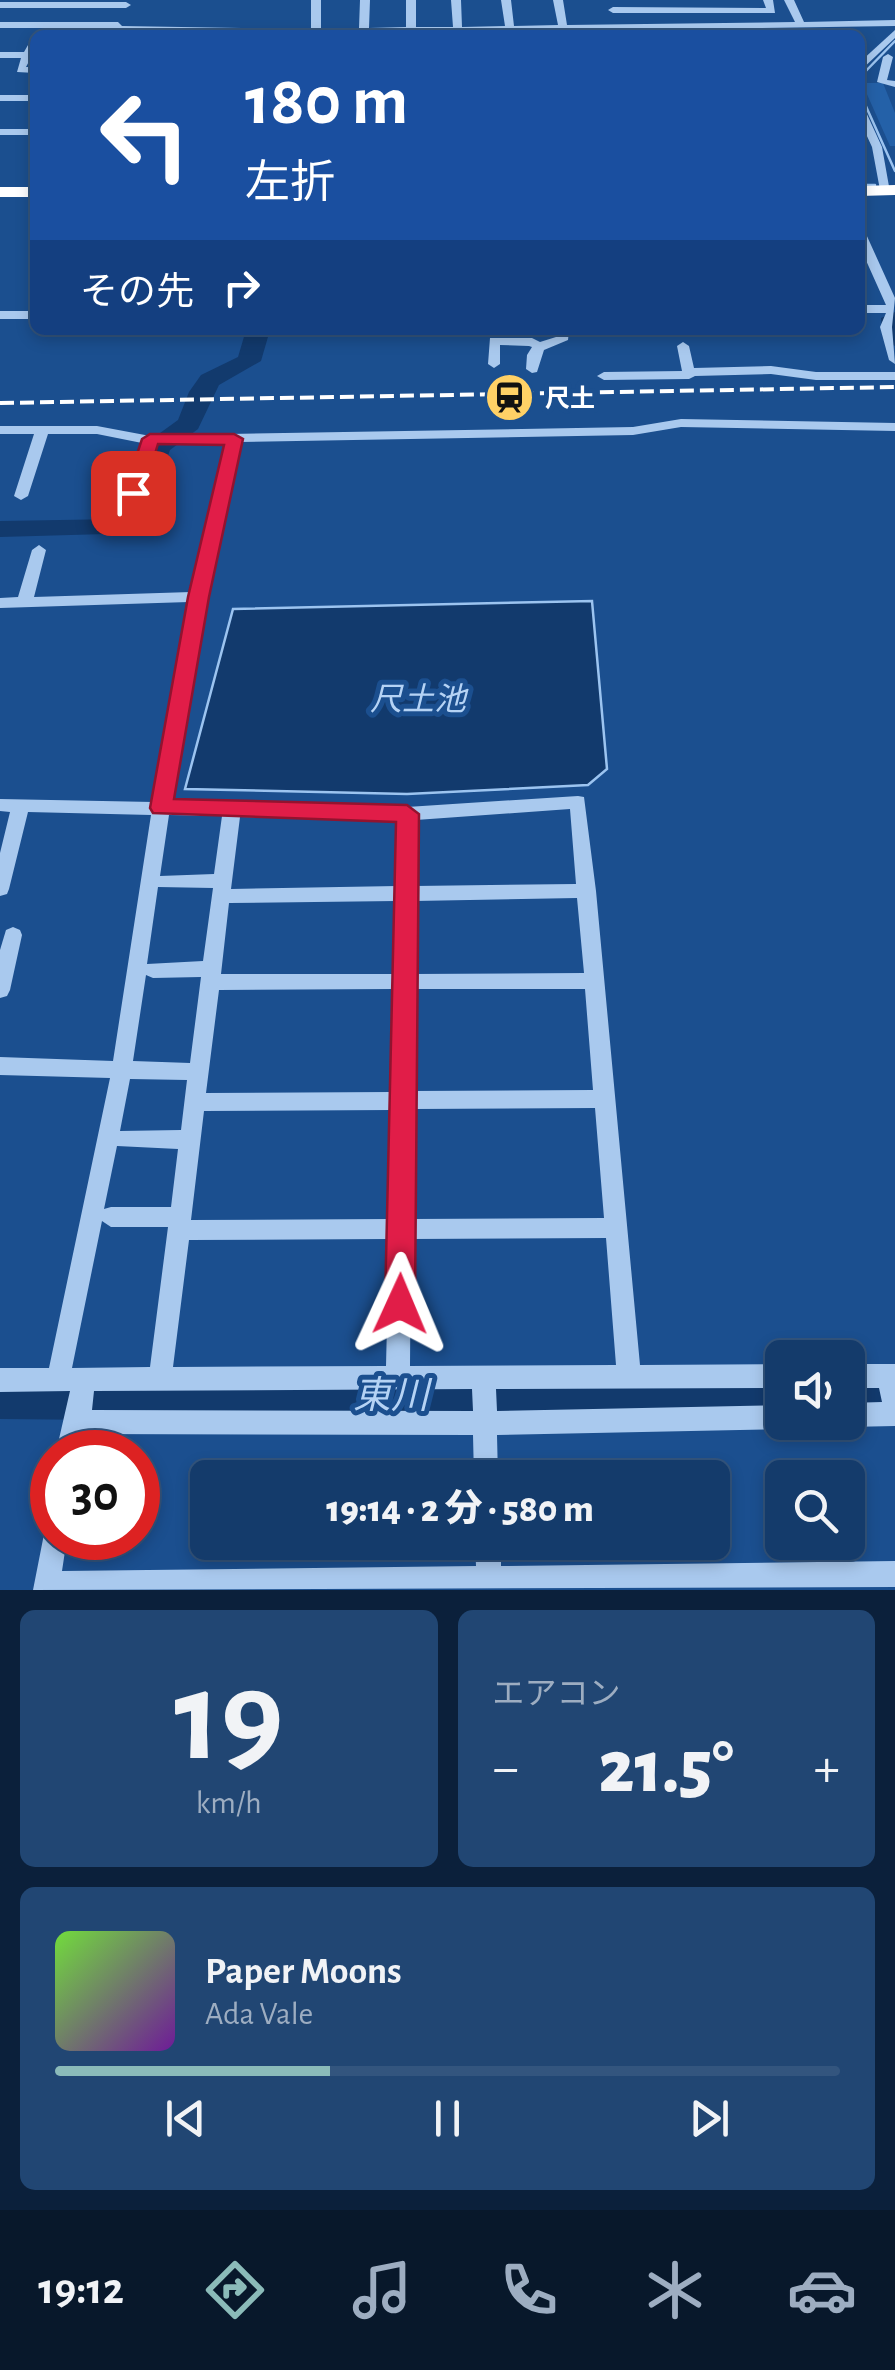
<!DOCTYPE html>
<html lang="ja">
<head>
<meta charset="utf-8">
<style>
  :root { --surface:#143b6b; --page:#214673; --text:#f1f3f6; --muted:#9dadc1; --line:#33557e; --accent:#8bbbb9 }
  body { margin:0; font-family:"Alegreya Sans","Noto Sans JP",sans-serif; background:var(--page); color:var(--text); height:100vh; display:flex; flex-direction:column; font-size:38px; white-space:nowrap }
  * { box-sizing:border-box; margin:0 }
  p { font-size:32px; color:var(--muted) }
  .icon { flex:none; width:55px; height:55px; fill:none; stroke:currentColor; stroke-width:2; stroke-linecap:round; stroke-linejoin:round }
  .map { position:relative; height:1590px; overflow:hidden }
  .sheet { display:flex; flex-direction:column; gap:20px; padding:20px; background:#0b203b; flex:1 }
  .sheet>* { flex:none }
  .hud { position:absolute; left:30px; top:30px; width:835px; height:305px; border-radius:15px; box-shadow:0 5px 15px #0003,0 0 0 2px var(--line); background:#1a4fa0; color:#fff; overflow:hidden }
  .controls { position:absolute; left:765px; top:1340px; display:grid; gap:20px }
  .controls a { display:grid; place-items:center; width:100px; height:100px; border-radius:15px; background:var(--surface); box-shadow:0 5px 15px #0003,0 0 0 2px var(--line); font-size:50px }
  .speed { position:absolute; left:30px; top:1430px; display:flex; gap:20px; font-size:50px; font-weight:700; text-align:center }
  .speed>* { display:grid; place-content:center; width:130px; height:130px; border-radius:50%; background:var(--surface); box-shadow:0 5px 15px #0003,0 0 0 2px var(--line); line-height:1 }
  .speed .limit { border:15px solid #d22; background:#fff; color:#111 }
  .pin { position:absolute; display:grid; place-items:center; width:85px; height:85px; color:#fff; margin:-42px; border-radius:20px; box-shadow:0 5px 15px #0006 }
  .me { position:absolute; width:110px; margin:-55px; rotate:1deg; stroke-linejoin:round; filter:drop-shadow(0 0 8px #0008) }
  .turn { display:flex; align-items:center; gap:35px; height:210px; padding:0 50px; font-size:45px }
  .turn .icon { width:130px; height:130px; stroke-width:2.5 }
  .turn b { display:block; font-size:70px; line-height:85px }
  .then { display:flex; align-items:center; height:95px; padding:0 50px; background:#0003; gap:20px; font-size:38px }
  .big { font-size:75px; font-weight:800; line-height:1.1 }
  .sheet .widget { flex:1; display:flex; flex-direction:column; justify-content:center; gap:15px; min-width:0; padding:0 35px; border-radius:15px; background:var(--page) }
  .sheet .dial { align-items:center; gap:0 }
  .dial b { font-size:130px; line-height:1 }
  .song { display:flex; align-items:center; gap:30px }
  .cover { width:120px; height:120px; border-radius:15px; background:linear-gradient(135deg,hsl(100 70% 55%),hsl(280 70% 35%)) }
  .played { height:10px; border-radius:5px; background:linear-gradient(90deg,var(--accent) 35%,var(--line) 35%) }
  .keys { display:flex; justify-content:space-around; direction:ltr }
  .heat { display:flex; justify-content:space-between; align-items:center; font-size:55px; direction:ltr }
  .sheet .tiles { flex:1; display:grid; gap:20px; grid-template-columns:1fr 1fr }
  .widget:last-child { grid-column:span 2 }
  .trip { position:absolute; left:190px; top:1460px; width:540px; height:100px; border-radius:15px; background:var(--surface); box-shadow:0 5px 15px #0003,0 0 0 2px var(--line); font-weight:800; line-height:100px; text-align:center }
  .menu { display:flex; height:160px; justify-content:space-around; align-items:center; background:#08182b; color:var(--muted) }
  .menu .icon { width:70px; height:70px }
  .menu .on { color:var(--accent) }
  .menu b { font-size:45px; color:var(--text) }
  .map>svg:first-child { display:block }
  .green { fill:#2461a8 }
  .water { fill:#123a6d; stroke:#9cc4f0; stroke-width:2.5 }
  .lines { fill:none; stroke-linecap:round; stroke-linejoin:round }
  .stream { stroke:#9cc4f0; stroke-width:2.5 }
  .river { fill:#123a6d; fill-rule:evenodd }
  .minor { fill:#a9c9ee; fill-rule:evenodd }
  .highway { fill:#fff; fill-rule:evenodd }
  .rail { stroke:#fff; stroke-width:4; stroke-dasharray:14 6; stroke-linecap:butt }
  .route { fill:#e11d48; stroke:#92132f; stroke-width:2.5 }
  .labels { text-anchor:middle; stroke-width:10; stroke-linejoin:round; paint-order:stroke }
  .far-poi-label { font-size:25px; font-weight:bold; fill:#fff; stroke:#1b4f8f; text-anchor:start }
  .water-label { font-size:32px; font-style:italic; fill:#b5d3f5; stroke:#1b4f8f }
  .near-water-label { font-size:38px; font-style:italic; fill:#b5d3f5; stroke:#1b4f8f }
</style>
</head>
<body>
<div class="map">
<svg width="895" height="1590" viewBox="0 0 895 1590">
  <rect width="100%" height="100%" fill="#1b4f8f"/>
  <polygon class="green" points="862,83 883,83 895,113 895,146 890,146"/>
  <polygon class="water" points="592,601 607,769 588,785 407,794 185,789 233,609"/>
  <g class="lines">
    <g class="stream">
      <polyline points="860,77 895,41"/>
      <polyline points="860,93 895,171"/>
      <polyline points="860,185 875,185"/>
    </g>
    <g class="river">
      <polygon points="895,312 895,346 883,339 881,318"/>
      <polygon points="246,330 270,330 261,361 219,385 198,429 170,450 141,533 0,537 0,521 120,519 149,441 178,420 189,392 201,375 238,357"/>
      <rect x="848" y="1370" width="47" height="44"/>
      <polygon points="782,1371 782,1415 201,1421 0,1419 0,1375"/>
    </g>
    <g class="minor">
      <polygon points="311,0 321,0 321,29 359,28 360,0 370,0 369,28 406,27 406,0 416,0 416,27 453,27 451,0 461,0 462,27 505,26 501,0 511,0 514,26 558,25 553,0 563,0 567,25 795,22 784,0 794,0 804,22 895,20 895,26 568,31 569,35 559,35 559,31 515,31 516,35 506,35 506,32 463,32 463,35 453,35 453,32 286,35 117,32 113,28 0,28 0,22 118,22 122,26 311,29"/>
      <polygon points="763,0 773,0 775,13 613,13 608,10 613,7 766,8"/>
      <polygon points="0,2 126,2 131,5 126,8 0,8"/>
      <polygon points="895,30 895,38 860,71 860,62"/>
      <polygon points="35,37 35,50 26,67 35,67 35,73 17,72 21,58 0,58 0,52 24,52 32,38"/>
      <polygon points="888,54 893,57 887,80 895,81 895,87 877,82 883,57"/>
      <rect x="0" y="95" width="35" height="6"/>
      <polygon points="860,107 865,110 882,147 890,192 880,190 872,147 860,121"/>
      <rect x="0" y="129" width="35" height="6"/>
      <polygon points="860,231 866,234 895,298 892,327 895,364 889,360 880,327 886,313 860,313 860,305 886,305 860,247"/>
      <rect x="0" y="311" width="35" height="8"/>
      <polygon points="557,330 569,330 568,340 544,350 537,372 532,373 526,369 527,355 532,347 529,346 500,345 500,364 494,368 488,364 490,338 532,338 540,342 556,337"/>
      <polygon points="683,342 689,346 694,368 771,366 816,372 895,372 895,380 816,380 771,374 695,376 689,379 604,380 597,376 604,372 682,371 677,346"/>
      <path d="M 681,419 L 895,423 L 895,431 L 681,427 L 633,435 L 240,442 L 206,597 L 171,802 L 225,803 L 232,801 L 239,804 L 407,807 L 578,796 L 584,797 L 596,891 L 640,1365 L 782,1364 L 782,1388 L 496,1389 L 497,1411 L 782,1405 L 782,1422 L 792,1422 L 791,1426 L 782,1429 L 497,1435 L 498,1478 L 474,1478 L 473,1435 L 84,1434 L 80,1452 L 56,1452 L 70,1391 L 0,1392 L 0,1368 L 49,1368 L 110,1078 L 0,1075 L 0,1057 L 113,1061 L 151,815 L 28,812 L 9,889 L 7,894 L 0,896 L 0,853 L 10,812 L 0,811 L 0,799 L 153,802 L 189,602 L 0,608 L 0,598 L 18,597 L 32,550 L 39,545 L 46,550 L 34,597 L 191,592 L 226,442 L 156,443 L 132,520 L 125,524 L 118,520 L 142,443 L 97,434 L 48,434 L 28,496 L 21,500 L 14,496 L 34,434 L 0,434 L 0,426 L 97,426 L 145,435 L 175,435 L 633,427 ZM 570,809 L 576,884 L 415,886 L 416,820 ZM 169,815 L 222,816 L 214,874 L 160,876 ZM 240,817 L 398,820 L 397,886 L 231,889 ZM 158,887 L 213,888 L 203,961 L 147,964 ZM 577,898 L 584,973 L 414,974 L 415,901 ZM 396,901 L 395,974 L 221,974 L 229,903 ZM 146,975 L 153,978 L 201,977 L 190,1063 L 133,1061 ZM 394,989 L 392,1092 L 206,1093 L 219,990 ZM 414,989 L 585,989 L 593,1090 L 413,1091 ZM 130,1079 L 187,1080 L 181,1130 L 120,1131 ZM 595,1108 L 604,1218 L 412,1219 L 413,1109 ZM 392,1110 L 390,1219 L 191,1220 L 204,1111 ZM 117,1146 L 178,1149 L 171,1207 L 111,1207 L 104,1209 ZM 102,1221 L 111,1227 L 168,1227 L 150,1367 L 72,1368 ZM 606,1238 L 616,1365 L 410,1366 L 411,1239 ZM 389,1239 L 386,1366 L 173,1367 L 189,1240 ZM 472,1389 L 473,1411 L 92,1410 L 94,1391 Z"/>
      <polygon points="13,927 20,930 22,935 10,990 7,996 0,998 0,950 6,930"/>
      <polygon points="848,1364 895,1364 895,1426 848,1427 839,1424 848,1422 848,1403 882,1402 879,1388 848,1388"/>
      <polygon points="52,1526 52,1538 67,1538 62,1571 476,1566 475,1542 501,1542 501,1566 895,1561 895,1587 33,1590 45,1529"/>
    </g>
    <g class="highway">
      <polygon points="895,185 895,195 860,196 860,186"/>
      <rect x="0" y="187" width="35" height="10"/>
    </g>
    <polyline class="rail" points="0,403 895,387"/>
  </g>
  <polygon class="route" points="150,434 234,434 243,439 209,597 174,799 407,805 419,814 415,1304 410,1314 400,1318 389,1314 385,1304 396,822 153,813 150,808 188,597 224,445 158,444 143,493 133,499 127,497 124,493 142,439"/>
  <defs>
    <symbol id="station-disc" viewBox="-11 -11 22 22"><circle r="9.5" fill="#ffd166" stroke="#1b4f8f"/><path d="M-3-6H3Q5-6 5-4V2Q5 4 3 4L4.5 6H3L1.5 4h-3L-3 6H-4.5L-3 4Q-5 4-5 2V-4Q-5-6-3-6ZM-3.5-4v3h7v-3ZM-3.5 1v1.5H-2V1ZM2 1v1.5H3.5V1Z" fill="#111"/></symbol>
  </defs>
  <g fill-rule="evenodd">
    <use href="#station-disc" x="482" y="370" width="55" height="55"/>
  </g>
  <g class="labels">
    <g class="far-poi-label">
      <text x="545" y="407">尺土</text>
    </g>
    <g class="water-label">
      <text x="418" y="710">尺土池</text>
    </g>
    <g class="near-water-label">
      <text x="391" y="1408">東川</text>
    </g>
  </g>
</svg>
<div class="controls">
<a><svg class="icon" aria-label="sound" viewBox="0 0 24 24"><path d="M4 9h4l5-4v14l-5-4H4zM17 9q2 3 0 6"/></svg></a>
<a><svg class="icon" aria-label="search" viewBox="0 0 24 24"><circle cx="10" cy="10" r="6"/><path d="M15 15l6 6"/></svg></a>
</div>
<div class="speed"><div class="limit">30</div></div>
<div class="pin" style="left:133px;top:493px;background:#d93025"><svg class="icon" aria-label="arrive" viewBox="0 0 24 24"><path d="M6 21V4h12l-3 4 3 4H6"/></svg></div>
<svg class="me" style="left:400px;top:1304px" viewBox="-20 -20 40 40"><path d="M0-17L14 15 0 8-14 15z" fill="#e11d48" stroke="#fff" stroke-width="4"/></svg>
<div class="trip">19:14 · 2 分 · 580 m</div>
<div class="hud">
<div class="turn"><svg class="icon" aria-label="left" viewBox="0 0 24 24"><path d="M17 20v-9H6M10 6l-5 5 5 5"/></svg><div><b>180 m</b>左折</div></div>
<div class="then">その先<svg class="icon" aria-label="right" viewBox="0 0 24 24"><path d="M7 20v-9h11M14 6l5 5-5 5"/></svg></div>
</div>
</div>
<section class="sheet">
<div class="tiles">
<div class="widget dial"><b>19</b><p>km/h</p></div>
<div class="widget"><p>エアコン</p>
<div class="heat"><a>−</a><b class="big">21.5°</b><a>+</a></div>
</div>
<div class="widget">
<div class="song"><i class="cover"></i><div><b>Paper Moons</b><p>Ada Vale</p></div></div>
<div class="played"></div>
<div class="keys"><svg class="icon" aria-label="previous" viewBox="0 0 24 24"><path d="M18 5L8 12l10 7zM5 5v14"/></svg><svg class="icon" aria-label="pause" viewBox="0 0 24 24"><path d="M8 5v14M16 5v14"/></svg><svg class="icon" aria-label="next" viewBox="0 0 24 24"><path d="M6 5l10 7-10 7zM19 5v14"/></svg></div>
</div>
</div>
</section>
<nav class="menu">
<b>19:12</b>
<svg class="icon on" aria-label="directions" viewBox="0 0 24 24"><path d="M12 3l9 9-9 9-9-9zM9 14v-3h6M13 9l2 2-2 2"/></svg>
<svg class="icon" aria-label="music" viewBox="0 0 24 24"><path d="M9 18V5l10-2v13"/><circle cx="6" cy="18" r="3"/><circle cx="16" cy="16" r="3"/></svg>
<svg class="icon" aria-label="phone" viewBox="0 0 24 24"><path d="M5 4h4l2 5-3 2q2 4 5 5l2-3 5 2v4C11 20 4 13 5 4z"/></svg>
<svg class="icon" aria-label="climate" viewBox="0 0 24 24"><path d="M12 3v18M4 7l16 10M4 17L20 7"/></svg>
<svg class="icon" aria-label="car" viewBox="0 0 24 24"><path d="M5 17H2v-5l4-1 3-4h7l3 4 3 1v5h-3M9 17h6M6 11h13"/><circle cx="7" cy="17" r="2"/><circle cx="17" cy="17" r="2"/></svg>
</nav>
</body>
</html>
